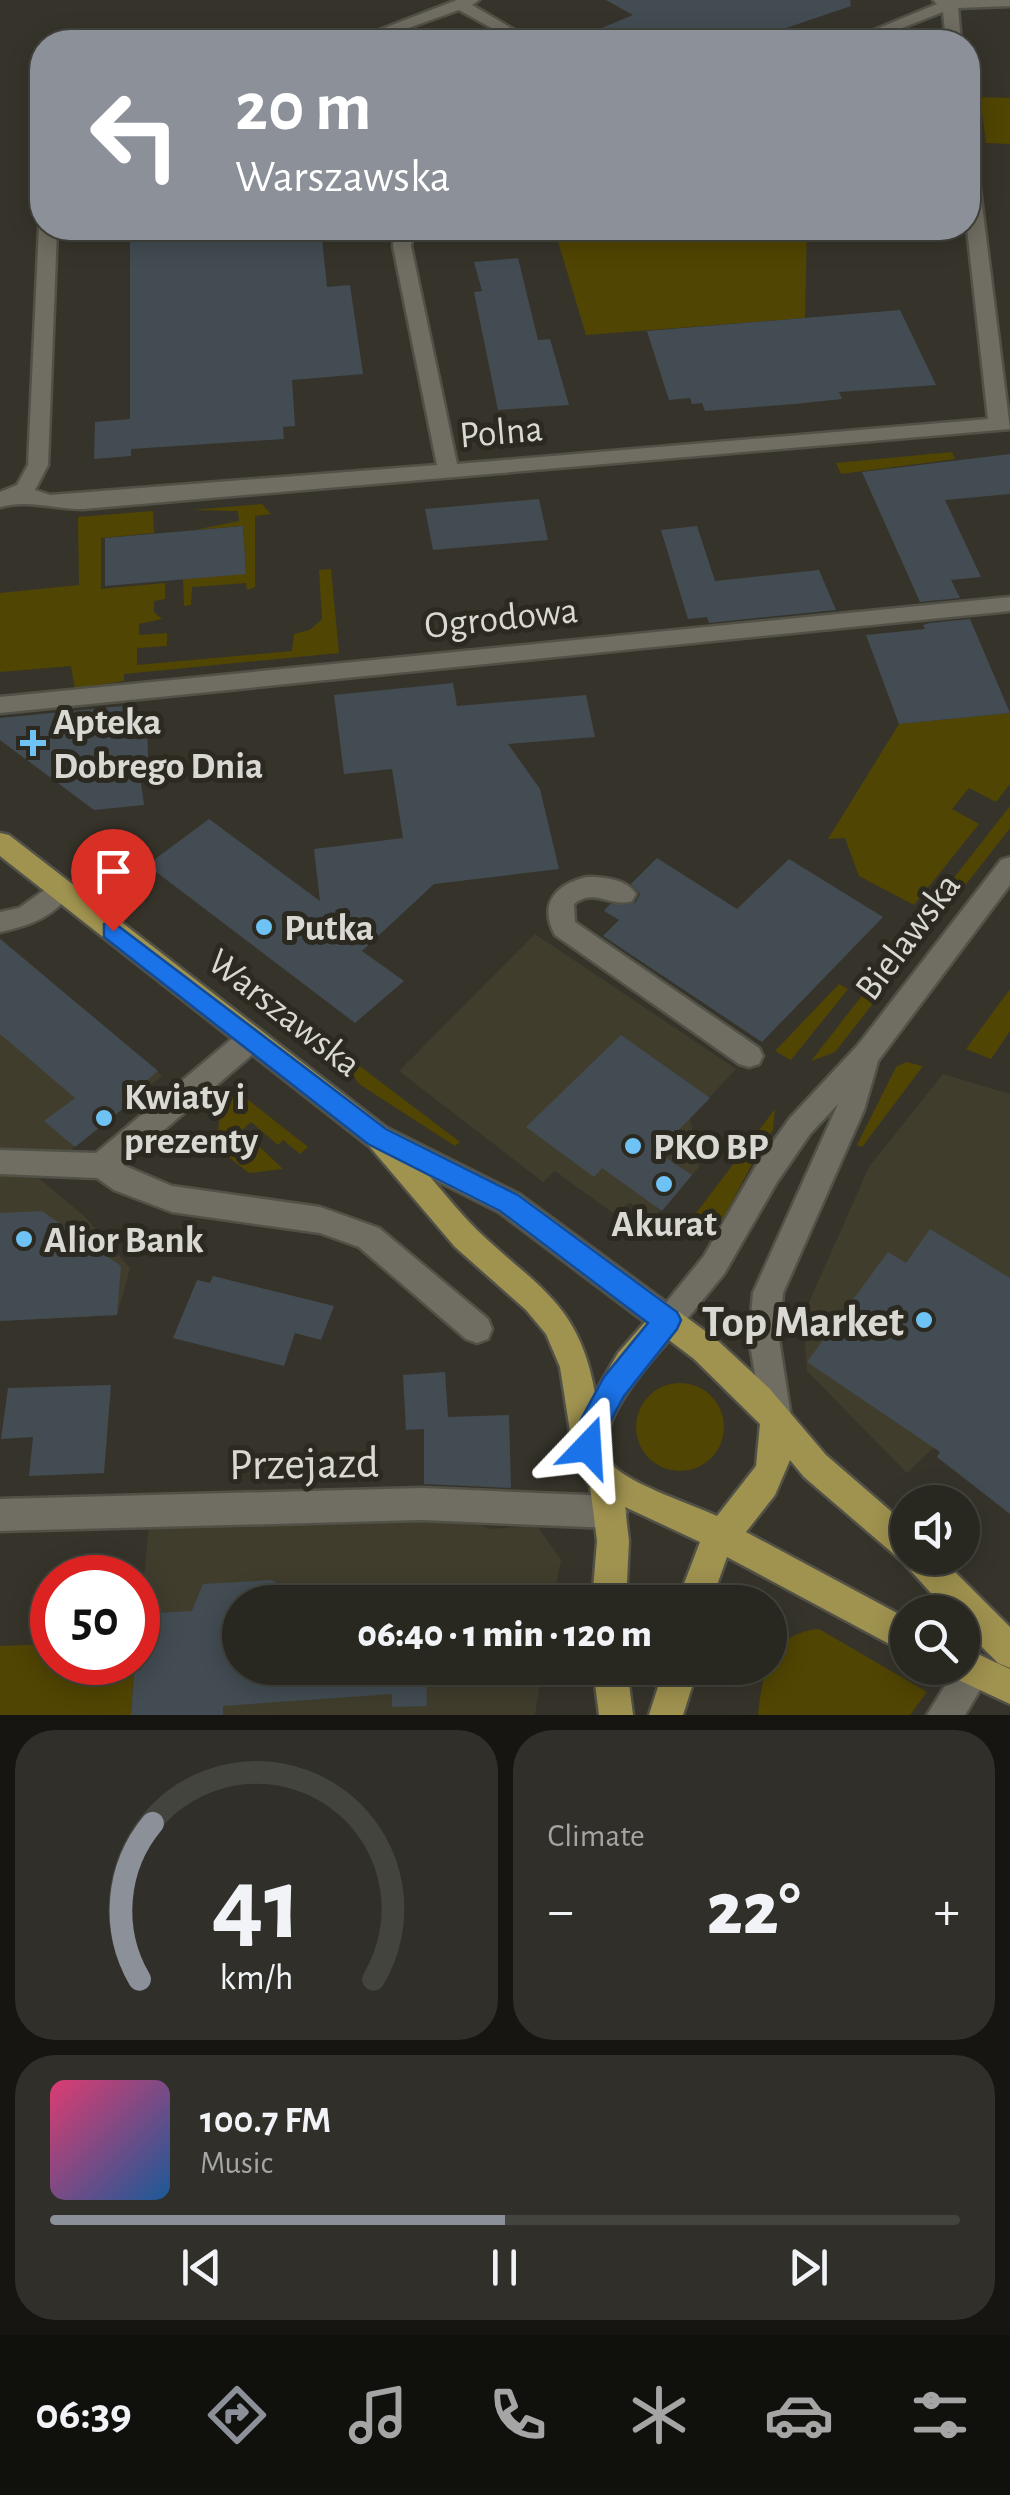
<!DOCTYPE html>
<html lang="en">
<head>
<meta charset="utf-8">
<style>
  :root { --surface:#282720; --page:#302f29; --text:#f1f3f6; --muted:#a5a5a5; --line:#44443e; --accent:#8c9099 }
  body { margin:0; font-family:"Alegreya Sans",sans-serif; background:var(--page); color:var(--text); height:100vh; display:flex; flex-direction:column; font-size:38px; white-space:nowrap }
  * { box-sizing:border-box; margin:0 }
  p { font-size:32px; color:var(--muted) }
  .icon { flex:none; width:55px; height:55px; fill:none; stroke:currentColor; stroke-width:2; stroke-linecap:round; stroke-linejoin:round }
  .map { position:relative; height:1715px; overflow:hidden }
  .side { display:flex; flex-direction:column; gap:15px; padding:15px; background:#161512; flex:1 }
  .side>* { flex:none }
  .hud { position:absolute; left:30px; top:30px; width:950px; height:210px; border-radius:40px; box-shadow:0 5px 25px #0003,0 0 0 2px var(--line); background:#8c9099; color:#fff; overflow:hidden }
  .tools { position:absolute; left:890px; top:1485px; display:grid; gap:20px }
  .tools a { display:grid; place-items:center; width:90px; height:90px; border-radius:50%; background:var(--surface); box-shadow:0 5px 25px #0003,0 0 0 2px var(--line); font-size:50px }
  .speed { position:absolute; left:30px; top:1555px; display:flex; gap:20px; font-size:50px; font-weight:700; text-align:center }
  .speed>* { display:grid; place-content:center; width:130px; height:130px; border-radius:50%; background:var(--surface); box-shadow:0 5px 25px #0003,0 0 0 2px var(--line); line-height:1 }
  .speed .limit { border:15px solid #d22; background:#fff; color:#111 }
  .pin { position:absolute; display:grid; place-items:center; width:85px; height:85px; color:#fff; margin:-102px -42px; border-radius:50% 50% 50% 0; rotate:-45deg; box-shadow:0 0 10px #0007 }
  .pin .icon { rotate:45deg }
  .me { position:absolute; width:110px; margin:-55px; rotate:20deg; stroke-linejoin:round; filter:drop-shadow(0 0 8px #0008) }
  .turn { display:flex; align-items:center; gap:35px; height:210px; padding:0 40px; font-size:45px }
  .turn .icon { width:130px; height:130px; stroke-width:2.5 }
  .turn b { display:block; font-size:70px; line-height:85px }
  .big { font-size:75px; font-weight:800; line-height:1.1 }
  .side .card { flex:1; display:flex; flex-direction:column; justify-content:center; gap:15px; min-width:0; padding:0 35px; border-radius:40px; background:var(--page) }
  .side .dial { align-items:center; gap:0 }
  .dial svg { height:260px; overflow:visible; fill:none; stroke:var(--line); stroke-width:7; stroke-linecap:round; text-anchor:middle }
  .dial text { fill:var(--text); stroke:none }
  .song { display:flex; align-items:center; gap:30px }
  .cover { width:120px; height:120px; border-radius:15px; background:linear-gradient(135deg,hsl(340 70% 55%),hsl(210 70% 35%)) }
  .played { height:10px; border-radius:5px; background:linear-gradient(90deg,var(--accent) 50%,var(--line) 50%) }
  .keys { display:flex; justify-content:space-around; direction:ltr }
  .heat { display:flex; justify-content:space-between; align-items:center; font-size:55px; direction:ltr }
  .side .tiles { flex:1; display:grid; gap:15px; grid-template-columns:1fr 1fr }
  .card:last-child { grid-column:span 2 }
  .trip { position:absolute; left:222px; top:1585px; width:565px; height:100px; border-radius:50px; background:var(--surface); box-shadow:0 5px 25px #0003,0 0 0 2px var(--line); font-weight:800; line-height:100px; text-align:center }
  .menu { display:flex; height:160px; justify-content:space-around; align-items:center; background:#10100d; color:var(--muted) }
  .menu .icon { width:70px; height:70px }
  .menu .selected { color:var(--accent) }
  .menu b { font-size:45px; color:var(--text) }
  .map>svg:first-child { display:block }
  .built { fill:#413d2d }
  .green { fill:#514503 }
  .building { fill:#424c52 }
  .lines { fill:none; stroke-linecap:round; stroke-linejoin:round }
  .minor-casing { stroke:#525148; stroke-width:5 }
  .major-casing { stroke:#525148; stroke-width:5 }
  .minor { fill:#706d62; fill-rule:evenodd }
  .major { fill:#a0924f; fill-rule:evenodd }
  .route { fill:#1a73e8; stroke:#114b97; stroke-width:2.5 }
  .poi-dot { fill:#6fc2f4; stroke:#2c2a20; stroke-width:4 }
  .labels { text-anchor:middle; stroke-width:10; stroke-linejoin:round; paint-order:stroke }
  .street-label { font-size:38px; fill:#dad8d2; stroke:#2c2a20 }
  .poi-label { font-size:38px; font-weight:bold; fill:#dad8d2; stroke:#2c2a20; text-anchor:start }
  .near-poi-label { font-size:45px; font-weight:bold; fill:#dad8d2; stroke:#2c2a20; text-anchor:end }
  .near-street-label { font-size:45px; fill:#dad8d2; stroke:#2c2a20 }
</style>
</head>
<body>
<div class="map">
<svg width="1010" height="1715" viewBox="0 0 1010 1715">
  <rect width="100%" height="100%" fill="#36342a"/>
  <g class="built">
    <polygon points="535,934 736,1069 690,1118 699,1167 652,1220 630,1203 613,1213 555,1171 543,1182 399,1071"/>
    <polygon points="0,938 162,1076 68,1152 0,1148"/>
    <polygon points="943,1074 1010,1094 1010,1418 932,1449 907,1473 807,1371 803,1316 869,1167"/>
    <polygon points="31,1172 83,1215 130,1268 117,1315 0,1321 0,1174"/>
    <polygon points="452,1513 490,1529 537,1526 561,1560 553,1602 240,1602 240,1668 542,1668 535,1715 131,1715 149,1525"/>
  </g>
  <g class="green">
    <polygon points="980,97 1010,98 1010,144 986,143"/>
    <polygon points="554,228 807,228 805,318 586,335"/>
    <polygon points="952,452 955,459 841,474 836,463"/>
    <polygon points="262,504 271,514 255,516 255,587 247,590 246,583 192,587 191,605 184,606 183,579 246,573 243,526 194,530 239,521 238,511 193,510"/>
    <polygon points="153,511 154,533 101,538 101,589 165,583 165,599 154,601 154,612 162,619 139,624 139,635 167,633 167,646 137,648 137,665 292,651 294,634 310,630 322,619 319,570 331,569 339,653 124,674 124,681 75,689 71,666 0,672 0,593 79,585 78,517"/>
    <polygon points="1010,713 1010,784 996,802 969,788 952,809 979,824 914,905 859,876 845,838 828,839 899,724"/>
    <polygon points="1010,806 1010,828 835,1052 811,1061"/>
    <polygon points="839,984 848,989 791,1060 775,1051"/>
    <polygon points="1010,989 1010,1031 991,1059 966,1049"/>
    <polygon points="353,1061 460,1142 455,1146 359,1084 352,1073"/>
    <polygon points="906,1062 923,1066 862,1147 857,1145 896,1067"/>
    <polygon points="226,1094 247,1099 308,1147 300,1154 283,1140 278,1145 251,1122 242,1130 283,1169 249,1173 216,1147 220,1114 204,1102"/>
    <polygon points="775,1109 773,1130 750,1158 752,1164 713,1238 700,1232 694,1216"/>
    <circle cx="680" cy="1427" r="44"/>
    <path d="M 819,1629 L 927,1692 L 910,1715 L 758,1715 C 762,1674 770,1633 819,1629 Z"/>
    <polygon points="52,1644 52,1662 134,1663 131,1715 0,1715 0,1646"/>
  </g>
  <g class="building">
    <polygon points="606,0 850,0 851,6 745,42 568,42 633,15"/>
    <polygon points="130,228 309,228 310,240 322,239 327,287 350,285 363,374 292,380 295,426 283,427 284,439 131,449 131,456 94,459 95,422 130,419"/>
    <polygon points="518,258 538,340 550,339 569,405 498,410 474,292 482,291 474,262"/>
    <polygon points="900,310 936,385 839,392 842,399 795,404 705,411 702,403 692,404 690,398 669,400 647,331"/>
    <polygon points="1010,454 1010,494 945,500 981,577 951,580 960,598 920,602 862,472"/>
    <polygon points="539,499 548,540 433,550 425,509"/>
    <polygon points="243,526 246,574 105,586 105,538"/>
    <polygon points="697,526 715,581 819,570 836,610 709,623 707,617 688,619 661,530"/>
    <polygon points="970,619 1010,713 899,724 866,635 925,629 923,625 930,623"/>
    <polygon points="453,683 457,706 586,695 595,737 508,744 540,789 559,869 434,884 362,951 404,981 355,1023 147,865 209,819 320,901 314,849 403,838 392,769 344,774 334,695"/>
    <polygon points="123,706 123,720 147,717 148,759 138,760 144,805 94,810 0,740 0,718"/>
    <polygon points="657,858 737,909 789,859 883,917 762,1042 603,936 619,920 604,911 610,904 635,903 640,894 631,884"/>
    <polygon points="0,939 158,1071 128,1096 134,1100 75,1147 44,1121 75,1098 0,1034"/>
    <polygon points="621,1035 710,1098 657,1152 692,1175 662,1211 602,1168 594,1177 526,1127"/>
    <polygon points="42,1211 121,1266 117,1315 0,1321 0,1213"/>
    <polygon points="930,1229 1010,1278 1010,1514 937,1457 940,1452 807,1362 888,1252 906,1263"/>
    <polygon points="213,1276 334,1306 321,1340 295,1333 284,1366 173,1338 197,1280 210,1283"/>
    <polygon points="445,1372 448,1417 509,1415 511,1488 424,1484 424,1429 406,1430 403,1375"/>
    <polygon points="111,1385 104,1473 29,1476 33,1437 1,1439 8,1388"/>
    <polygon points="271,1580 292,1590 425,1584 425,1602 240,1602 240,1668 426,1668 427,1706 392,1707 392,1694 223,1706 223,1715 131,1715 138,1614 192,1611 203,1584"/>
  </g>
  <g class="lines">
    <defs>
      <g id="minor">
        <polygon points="457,0 479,0 472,5 535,42 517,42 459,10 369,42 348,42"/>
        <polygon points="933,0 1010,0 1010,6 958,8 961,42 946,42 943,12 866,42 845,42 937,4"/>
        <path d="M 968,152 L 976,157 L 1010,429 L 83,509 C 53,509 27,499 0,507 L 0,492 L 17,485 L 28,465 L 39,228 L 42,224 L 42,228 L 57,228 L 48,465 L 35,490 L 50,495 L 437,465 L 393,246 L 394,237 L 405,228 L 425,228 L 412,239 L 411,246 L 457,464 L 988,419 L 967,228 Z"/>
        <polygon points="1010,597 1010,611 0,713 0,697"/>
        <polygon points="1010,857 1010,885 878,1061 864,1110 783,1293 779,1339 791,1417 786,1428 775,1432 764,1428 749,1339 753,1293 838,1104 810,1134 777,1182 724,1274 678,1330 667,1334 656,1330 652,1320 704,1256 757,1164 790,1118 858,1045 1001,860"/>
        <path d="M 587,877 C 603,877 627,879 636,894 L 632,901 C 611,908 594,887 574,904 L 575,922 L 759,1048 L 763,1056 L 759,1064 L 749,1067 L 739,1064 L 555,935 C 538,904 556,884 587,877 Z"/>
        <path d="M 60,879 L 69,882 L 73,889 C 57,916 29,926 0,932 L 0,912 L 19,908 Z"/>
        <polygon points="250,1029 260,1032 264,1040 260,1048 123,1165 172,1186 320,1207 379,1228 488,1319 492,1329 488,1339 477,1343 466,1339 359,1247 320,1233 172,1212 114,1190 97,1178 0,1174 0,1150 96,1153 240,1032"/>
        <polygon points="422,1488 611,1496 623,1501 627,1512 623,1523 611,1528 422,1520 0,1531 0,1499"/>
        <polygon points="975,1653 987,1658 992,1670 965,1715 927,1715 956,1668 962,1668 963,1658"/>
      </g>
      <g id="major">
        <path d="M 0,833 L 9,835 L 387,1128 L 519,1194 L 716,1339 L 769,1388 L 826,1455 L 908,1526 L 908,1558 L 941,1558 L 1010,1627 L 1010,1668 L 998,1663 L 962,1627 L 962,1612 L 948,1612 L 903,1562 L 804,1477 L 790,1460 L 775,1495 L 746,1532 L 908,1619 L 908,1654 L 727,1557 L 711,1602 L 677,1602 L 700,1542 L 625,1507 L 629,1541 L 626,1602 L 592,1602 L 597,1541 L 590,1486 L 574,1457 L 560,1367 L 546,1334 L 526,1310 L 455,1247 L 370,1147 L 0,856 ZM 430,1177 L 499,1212 L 645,1322 L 618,1353 L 595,1393 C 579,1302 536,1287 476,1229 C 460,1213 445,1194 430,1177 ZM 669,1340 L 694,1359 L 760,1424 L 756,1466 L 717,1516 C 691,1504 639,1487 618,1470 C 579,1440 646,1366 669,1340 Z"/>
        <polygon points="962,1647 1010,1669 1010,1704 950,1676 946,1668 962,1668"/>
        <polygon points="593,1668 627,1668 633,1715 599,1715"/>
        <polygon points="664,1668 698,1668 683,1715 649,1715"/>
      </g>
    </defs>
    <use href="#minor" class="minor-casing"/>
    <use href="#major" class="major-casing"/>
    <use href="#minor" class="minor"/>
    <use href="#major" class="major"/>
  </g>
  <polygon class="route" points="113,922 386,1129 518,1195 677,1312 681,1320 677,1329 624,1396 600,1440 598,1457 588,1461 577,1457 571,1438 604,1377 648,1323 500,1211 368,1144 104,937 104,924"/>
  <g class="poi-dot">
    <path d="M28 728h10v10h10v10h-10v10h-10v-10h-10v-10h10z"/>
    <circle cx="264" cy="927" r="10"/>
    <circle cx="104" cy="1118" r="10"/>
    <circle cx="633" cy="1146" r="10"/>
    <circle cx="664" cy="1184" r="10"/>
    <circle cx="24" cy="1239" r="10"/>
    <circle cx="924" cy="1320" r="10"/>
  </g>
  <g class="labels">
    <g class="street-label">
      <text transform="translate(501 431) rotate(-5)" y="13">Polna</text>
      <text transform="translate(501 617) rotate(-6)" y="13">Ogrodowa</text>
      <text transform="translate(907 936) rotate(-53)" y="13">Bielawska</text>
      <text transform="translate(285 1012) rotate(38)" y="13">Warszawska</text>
    </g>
    <g class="poi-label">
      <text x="53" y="734">Apteka<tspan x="53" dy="44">Dobrego Dnia</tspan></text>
      <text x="284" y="940">Putka</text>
      <text x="124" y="1109">Kwiaty i<tspan x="124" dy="44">prezenty</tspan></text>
      <text x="653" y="1159">PKO BP</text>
      <text x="664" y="1236" text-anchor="middle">Akurat</text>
      <text x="44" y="1252">Alior Bank</text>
    </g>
    <g class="near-poi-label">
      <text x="904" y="1336">Top Market</text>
    </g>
    <g class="near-street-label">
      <text transform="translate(304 1462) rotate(-1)" y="16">Przejazd</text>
    </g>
  </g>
</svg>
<div class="tools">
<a><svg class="icon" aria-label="sound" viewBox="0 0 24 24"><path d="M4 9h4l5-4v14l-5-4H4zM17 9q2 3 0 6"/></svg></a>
<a><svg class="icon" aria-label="search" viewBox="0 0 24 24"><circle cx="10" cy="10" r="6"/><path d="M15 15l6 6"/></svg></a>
</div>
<div class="speed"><div class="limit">50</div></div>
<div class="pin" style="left:113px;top:931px;background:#d93025"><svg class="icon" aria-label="arrive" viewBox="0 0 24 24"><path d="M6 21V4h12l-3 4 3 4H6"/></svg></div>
<svg class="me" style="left:588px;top:1447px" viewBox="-20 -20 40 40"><path d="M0-17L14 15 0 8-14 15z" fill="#1a73e8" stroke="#fff" stroke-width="4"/></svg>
<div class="trip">06:40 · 1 min · 120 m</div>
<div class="hud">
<div class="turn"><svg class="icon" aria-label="left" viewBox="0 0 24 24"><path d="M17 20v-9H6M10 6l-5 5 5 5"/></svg><div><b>20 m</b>Warszawska</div></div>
</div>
</div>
<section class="side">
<div class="tiles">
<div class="card dial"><svg viewBox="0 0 100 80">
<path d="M14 69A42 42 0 1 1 86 69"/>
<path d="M14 69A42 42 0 0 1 18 21" stroke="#8c9099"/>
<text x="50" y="56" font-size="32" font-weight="700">41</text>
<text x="50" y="72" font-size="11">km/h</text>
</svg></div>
<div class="card"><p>Climate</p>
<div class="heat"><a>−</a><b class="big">22°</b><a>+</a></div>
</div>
<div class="card">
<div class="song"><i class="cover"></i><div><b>100.7 FM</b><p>Music</p></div></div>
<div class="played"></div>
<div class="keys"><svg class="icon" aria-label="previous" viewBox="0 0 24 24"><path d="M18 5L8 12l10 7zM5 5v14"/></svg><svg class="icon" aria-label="pause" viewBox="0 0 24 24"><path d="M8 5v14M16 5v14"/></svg><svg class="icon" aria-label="next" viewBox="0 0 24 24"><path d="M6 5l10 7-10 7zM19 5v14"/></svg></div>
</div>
</div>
</section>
<nav class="menu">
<b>06:39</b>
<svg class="icon selected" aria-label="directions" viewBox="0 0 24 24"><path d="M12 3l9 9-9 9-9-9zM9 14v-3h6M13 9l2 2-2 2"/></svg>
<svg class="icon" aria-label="music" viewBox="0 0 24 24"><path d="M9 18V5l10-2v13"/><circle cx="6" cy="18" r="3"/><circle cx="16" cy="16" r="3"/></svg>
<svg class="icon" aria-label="phone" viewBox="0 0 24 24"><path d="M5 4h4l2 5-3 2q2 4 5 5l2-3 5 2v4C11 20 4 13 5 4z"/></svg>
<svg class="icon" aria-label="climate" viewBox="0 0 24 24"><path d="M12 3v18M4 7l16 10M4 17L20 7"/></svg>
<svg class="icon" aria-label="car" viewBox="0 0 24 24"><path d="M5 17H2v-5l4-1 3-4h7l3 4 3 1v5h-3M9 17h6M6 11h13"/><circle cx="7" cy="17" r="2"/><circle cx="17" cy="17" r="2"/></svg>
<svg class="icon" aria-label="filters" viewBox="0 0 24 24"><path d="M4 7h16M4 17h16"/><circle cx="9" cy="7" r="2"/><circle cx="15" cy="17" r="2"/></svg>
</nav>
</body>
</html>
